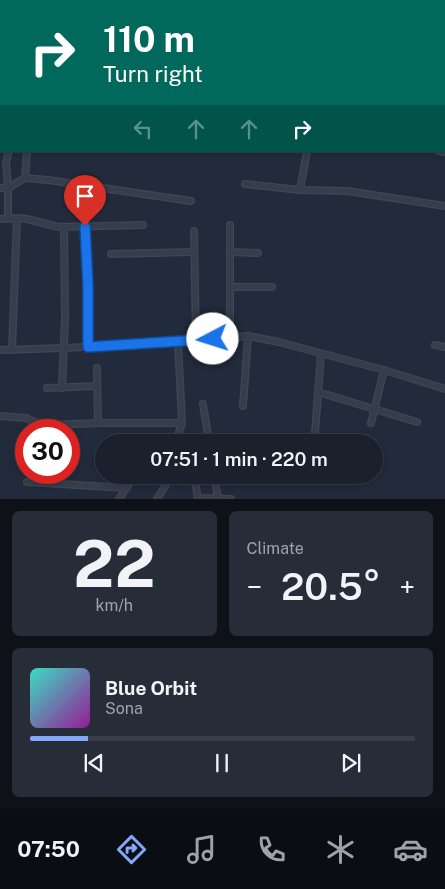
<!DOCTYPE html>
<html lang="en">
<head>
<meta charset="utf-8">
<style>
  :root { --surface:#1a202c; --page:#272d38; --text:#f1f3f6; --muted:#9fa3a9; --line:#383e48; --accent:#84a8f9 }
  body { margin:0; font-family:"Public Sans",sans-serif; background:var(--page); color:var(--text); height:100vh; display:flex; flex-direction:column; font-size:19px; white-space:nowrap }
  * { box-sizing:border-box; margin:0 }
  p { font-size:16px; color:var(--muted) }
  .icon { flex:none; width:28px; height:28px; fill:none; stroke:currentColor; stroke-width:2; stroke-linecap:round; stroke-linejoin:round }
  .map { position:relative; height:499px; overflow:hidden }
  .panel { display:flex; flex-direction:column; gap:12px; padding:12px; background:#0e1218; flex:1 }
  .panel>* { flex:none }
  .hud { position:absolute; left:0px; top:0px; width:445px; height:152px; box-shadow:0 2px 8px #0003,0 0 0 1px var(--line); background:#00695c; color:#fff; overflow:hidden }
  .speed { position:absolute; left:15px; top:419px; display:flex; gap:10px; font-size:25px; font-weight:700; text-align:center }
  .speed>* { display:grid; place-content:center; width:65px; height:65px; border-radius:50%; background:var(--surface); box-shadow:0 2px 8px #0003,0 0 0 1px var(--line); line-height:1 }
  .speed .limit { border:8px solid #d22; background:#fff; color:#111 }
  .pin { position:absolute; display:grid; place-items:center; width:42px; height:42px; color:#fff; margin:-51px -21px; border-radius:50% 50% 50% 0; rotate:-45deg; box-shadow:0 0 5px #0007 }
  .pin .icon { rotate:45deg }
  .me { position:absolute; width:55px; margin:-28px; rotate:265deg; stroke-linejoin:round; filter:drop-shadow(0 0 4px #0008) }
  .turn { display:flex; align-items:center; gap:18px; height:105px; padding:0 20px; font-size:22px }
  .turn .icon { width:65px; height:65px; stroke-width:2.5 }
  .turn b { display:block; font-size:35px; line-height:42px }
  .lanes { display:flex; align-items:center; height:48px; padding:0 20px; background:#0003; justify-content:center; gap:25px; direction:ltr }
  .lanes .off { opacity:.35 }
  .big { font-size:38px; font-weight:600; line-height:1.1 }
  .panel .widget { flex:1; display:flex; flex-direction:column; justify-content:center; gap:8px; min-width:0; padding:0 18px; border-radius:8px; background:var(--page) }
  .panel .dial { align-items:center; gap:0 }
  .dial b { font-size:65px; line-height:1 }
  .song { display:flex; align-items:center; gap:15px }
  .cover { width:60px; height:60px; border-radius:8px; background:linear-gradient(135deg,hsl(170 70% 55%),hsl(300 70% 35%)) }
  .played { height:5px; border-radius:2px; background:linear-gradient(90deg,var(--accent) 15%,var(--line) 15%) }
  .keys { display:flex; justify-content:space-around; direction:ltr }
  .heat { display:flex; justify-content:space-between; align-items:center; font-size:28px; direction:ltr }
  .panel .tiles { flex:1; display:grid; gap:12px; grid-template-columns:1fr 1fr }
  .widget:last-child { grid-column:span 2 }
  .trip { position:absolute; left:95px; top:434px; width:288px; height:50px; border-radius:25px; background:var(--surface); box-shadow:0 2px 8px #0003,0 0 0 1px var(--line); font-weight:600; line-height:50px; text-align:center }
  .tabs { display:flex; height:80px; justify-content:space-around; align-items:center; background:#0a0d12; color:var(--muted) }
  .tabs .icon { width:35px; height:35px }
  .tabs .selected { color:var(--accent) }
  .tabs b { font-size:22px; color:var(--text) }
  .map>svg:first-child { display:block }
  .lines { fill:none; stroke-linecap:round; stroke-linejoin:round }
  .street-casing { stroke:#3f4654; stroke-width:8 }
  .street { stroke:#363d4b; stroke-width:5.5 }
  .route-casing { stroke:#114b97; stroke-width:12 }
  .route { stroke:#1a73e8; stroke-width:9 }
</style>
</head>
<body>
<div class="map">
<svg width="445" height="499" viewBox="0 0 445 499">
  <rect width="100%" height="100%" fill="#222b3b"/>
  <g class="lines">
    <defs>
      <g id="street">
        <polyline points="34,0 41,1"/>
        <polyline points="229,0 235,1"/>
        <polyline points="125,1 126,0"/>
        <polyline points="280,1 280,0"/>
        <polyline points="0,76 1,76"/>
        <polyline points="444,112 445,112"/>
        <polyline points="9,151 6,163 8,188 25,178 48,180 191,201"/>
        <polyline points="307,151 300,190 347,191 445,206"/>
        <polyline points="438,151 445,152"/>
        <polyline points="25,178 27,151"/>
        <polyline points="245,184 300,190"/>
        <polyline points="0,188 8,188 8,219"/>
        <polyline points="0,219 17,218 27,219 59,227 143,225"/>
        <polyline points="85,226 88,286 88,347"/>
        <polyline points="194,231 196,340"/>
        <polyline points="230,252 258,253"/>
        <polyline points="111,254 194,252"/>
        <polyline points="230,287 272,287"/>
        <polyline points="230,338 230,225"/>
        <polyline points="435,345 445,347"/>
        <polyline points="0,350 64,348 178,342 248,336 279,342 384,370 445,389"/>
        <polyline points="12,350 17,218"/>
        <polyline points="97,368 98,423 182,423"/>
        <polyline points="47,388 97,386"/>
        <polyline points="62,388 65,318 64,227"/>
        <polyline points="318,392 417,422"/>
        <polyline points="203,404 209,442"/>
        <polyline points="243,406 248,336"/>
        <polyline points="0,416 26,418 37,423 50,425 98,423"/>
        <polyline points="371,423 384,370"/>
        <polyline points="315,433 321,354"/>
        <polyline points="158,442 165,439 177,438"/>
        <polyline points="177,442 177,438 182,423 178,342"/>
        <polyline points="194,475 198,499"/>
        <polyline points="214,475 218,498"/>
        <polyline points="27,482 126,488"/>
        <polyline points="198,498 231,499"/>
        <polyline points="119,499 135,475"/>
        <polyline points="157,499 172,475"/>
      </g>
    </defs>
    <use href="#street" class="street-casing"/>
    <use href="#street" class="street"/>
  </g>
  <g class="lines">
    <defs>
      <polyline id="route" points="85,226 88,286 88,347 213,339"/>
    </defs>
    <use href="#route" class="route-casing"/>
    <use href="#route" class="route"/>
  </g>
</svg>
<div class="speed"><div class="limit">30</div></div>
<div class="pin" style="left:85px;top:226px;background:#d93025"><svg class="icon" aria-label="arrive" viewBox="0 0 24 24"><path d="M6 21V4h12l-3 4 3 4H6"/></svg></div>
<svg class="me" style="left:213px;top:339px" viewBox="-20 -20 40 40"><circle r="19" fill="#fff"/><path d="M0-13L10 11 0 6-10 11z" fill="#1a73e8"/></svg>
<div class="trip">07:51 · 1 min · 220 m</div>
<div class="hud">
<div class="turn"><svg class="icon" aria-label="right" viewBox="0 0 24 24"><path d="M7 20v-9h11M14 6l5 5-5 5"/></svg><div><b>110 m</b>Turn right</div></div>
<div class="lanes"><svg class="icon off" aria-label="left" viewBox="0 0 24 24"><path d="M17 20v-9H6M10 6l-5 5 5 5"/></svg><svg class="icon off" aria-label="ahead" viewBox="0 0 24 24"><path d="M12 20V5M6 11l6-6 6 6"/></svg><svg class="icon off" aria-label="ahead" viewBox="0 0 24 24"><path d="M12 20V5M6 11l6-6 6 6"/></svg><svg class="icon" aria-label="right" viewBox="0 0 24 24"><path d="M7 20v-9h11M14 6l5 5-5 5"/></svg></div>
</div>
</div>
<section class="panel">
<div class="tiles">
<div class="widget dial"><b>22</b><p>km/h</p></div>
<div class="widget"><p>Climate</p>
<div class="heat"><a>−</a><b class="big">20.5°</b><a>+</a></div>
</div>
<div class="widget">
<div class="song"><i class="cover"></i><div><b>Blue Orbit</b><p>Sona</p></div></div>
<div class="played"></div>
<div class="keys"><svg class="icon" aria-label="previous" viewBox="0 0 24 24"><path d="M18 5L8 12l10 7zM5 5v14"/></svg><svg class="icon" aria-label="pause" viewBox="0 0 24 24"><path d="M8 5v14M16 5v14"/></svg><svg class="icon" aria-label="next" viewBox="0 0 24 24"><path d="M6 5l10 7-10 7zM19 5v14"/></svg></div>
</div>
</div>
</section>
<nav class="tabs">
<b>07:50</b>
<svg class="icon selected" aria-label="directions" viewBox="0 0 24 24"><path d="M12 3l9 9-9 9-9-9zM9 14v-3h6M13 9l2 2-2 2"/></svg>
<svg class="icon" aria-label="music" viewBox="0 0 24 24"><path d="M9 18V5l10-2v13"/><circle cx="6" cy="18" r="3"/><circle cx="16" cy="16" r="3"/></svg>
<svg class="icon" aria-label="phone" viewBox="0 0 24 24"><path d="M5 4h4l2 5-3 2q2 4 5 5l2-3 5 2v4C11 20 4 13 5 4z"/></svg>
<svg class="icon" aria-label="climate" viewBox="0 0 24 24"><path d="M12 3v18M4 7l16 10M4 17L20 7"/></svg>
<svg class="icon" aria-label="car" viewBox="0 0 24 24"><path d="M5 17H2v-5l4-1 3-4h7l3 4 3 1v5h-3M9 17h6M6 11h13"/><circle cx="7" cy="17" r="2"/><circle cx="17" cy="17" r="2"/></svg>
</nav>
</body>
</html>
